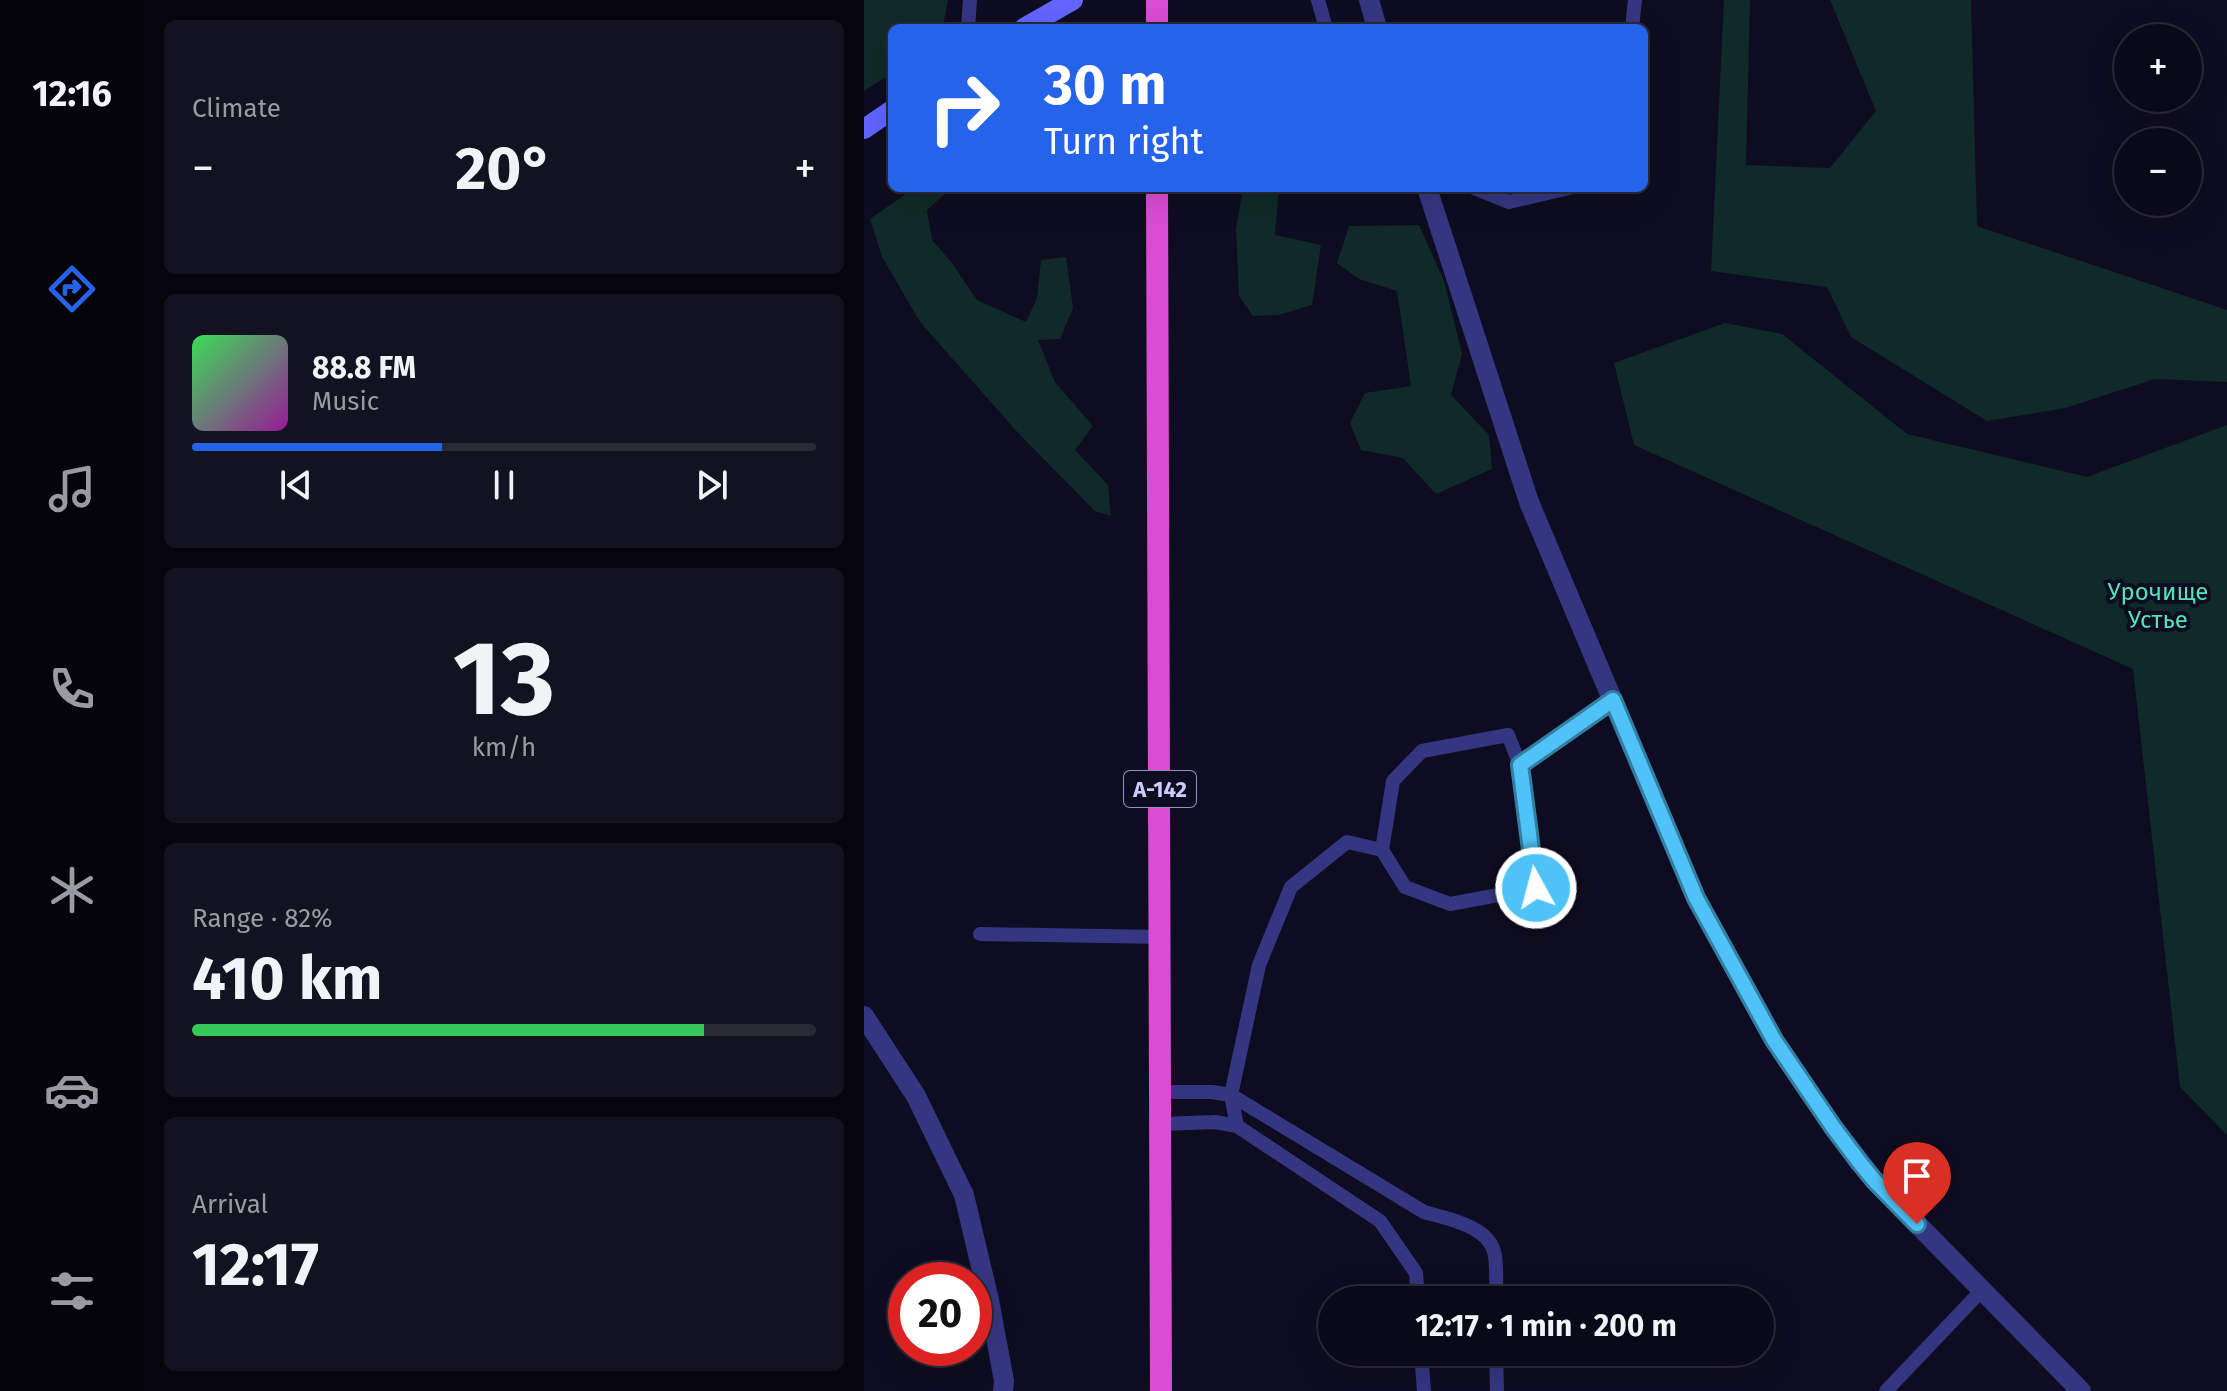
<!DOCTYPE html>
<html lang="en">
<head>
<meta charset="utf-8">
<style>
  :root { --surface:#0a0918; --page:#131221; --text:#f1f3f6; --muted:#999aa2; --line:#2a2a37; --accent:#2563eb }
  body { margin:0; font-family:"Fira Sans",sans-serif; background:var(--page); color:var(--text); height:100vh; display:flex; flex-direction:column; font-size:30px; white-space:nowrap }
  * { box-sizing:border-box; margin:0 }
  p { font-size:26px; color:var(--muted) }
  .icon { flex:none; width:44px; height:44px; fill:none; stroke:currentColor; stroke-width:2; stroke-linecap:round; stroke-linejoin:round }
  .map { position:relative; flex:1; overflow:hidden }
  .panel { display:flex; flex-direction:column; gap:20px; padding:20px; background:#06050d; width:720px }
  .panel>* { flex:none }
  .hud { position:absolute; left:24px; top:24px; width:760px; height:168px; border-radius:12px; box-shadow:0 8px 32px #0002,0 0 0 2px var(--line); background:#2563eb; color:#fff; overflow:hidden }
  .tools { position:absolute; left:1250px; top:24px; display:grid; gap:16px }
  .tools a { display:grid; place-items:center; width:88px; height:88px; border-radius:50%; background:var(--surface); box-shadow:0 8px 32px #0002,0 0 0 2px var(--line); font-size:40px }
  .speed { position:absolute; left:24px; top:1262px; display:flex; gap:16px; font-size:40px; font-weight:700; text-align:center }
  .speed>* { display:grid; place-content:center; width:104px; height:104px; border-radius:50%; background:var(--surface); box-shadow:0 8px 32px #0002,0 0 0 2px var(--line); line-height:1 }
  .speed .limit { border:12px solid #d22; background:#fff; color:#111 }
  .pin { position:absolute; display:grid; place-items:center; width:68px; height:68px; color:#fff; margin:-82px -34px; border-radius:50% 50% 50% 0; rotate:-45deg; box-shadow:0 0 8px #0007 }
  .pin .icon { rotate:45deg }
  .me { position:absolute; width:88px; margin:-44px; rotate:353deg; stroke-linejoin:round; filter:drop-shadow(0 0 6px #0008) }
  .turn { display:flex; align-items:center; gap:28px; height:168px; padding:0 24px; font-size:36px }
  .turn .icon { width:104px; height:104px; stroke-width:2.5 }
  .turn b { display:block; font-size:56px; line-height:68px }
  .big { font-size:60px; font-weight:700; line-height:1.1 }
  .panel .tile { flex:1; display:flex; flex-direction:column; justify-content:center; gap:12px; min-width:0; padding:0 28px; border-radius:12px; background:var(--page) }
  .panel .dial { align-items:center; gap:0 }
  .dial b { font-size:104px; line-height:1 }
  .song { display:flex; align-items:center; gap:24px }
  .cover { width:96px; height:96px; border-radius:12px; background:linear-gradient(135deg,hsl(130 70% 55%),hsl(300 70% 35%)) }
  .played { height:8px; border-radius:4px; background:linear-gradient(90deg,var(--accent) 40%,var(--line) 40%) }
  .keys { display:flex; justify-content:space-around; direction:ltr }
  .heat { display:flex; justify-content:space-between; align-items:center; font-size:44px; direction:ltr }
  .charge { height:12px; border-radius:6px; background:linear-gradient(90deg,#34c759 82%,var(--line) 0) }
  .trip { position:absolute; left:454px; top:1286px; width:456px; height:80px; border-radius:40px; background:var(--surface); box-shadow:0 8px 32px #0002,0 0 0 2px var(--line); font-weight:700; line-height:80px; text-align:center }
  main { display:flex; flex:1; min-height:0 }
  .menu { display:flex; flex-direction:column; width:144px; justify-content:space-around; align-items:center; background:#04040a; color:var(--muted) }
  .menu .icon { width:56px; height:56px }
  .menu .active { color:var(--accent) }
  .menu b { font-size:36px; color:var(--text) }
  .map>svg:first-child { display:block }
  .green { fill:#0f2a28 }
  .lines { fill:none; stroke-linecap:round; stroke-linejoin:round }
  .service { stroke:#353681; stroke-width:14 }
  .minor { stroke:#353681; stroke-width:20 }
  .secondary { stroke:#6265ff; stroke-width:20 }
  .trunk { stroke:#da4cd3; stroke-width:22 }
  .route-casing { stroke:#337fa1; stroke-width:20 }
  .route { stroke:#4fc3f7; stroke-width:14 }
  .labels { text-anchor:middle; stroke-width:8; stroke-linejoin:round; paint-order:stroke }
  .shield { fill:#0e0c20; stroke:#9492bc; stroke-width:2 }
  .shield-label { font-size:22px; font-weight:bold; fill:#cecbff }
  .park-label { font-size:24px; fill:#53e3b8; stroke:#0e0c20 }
</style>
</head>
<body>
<main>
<nav class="menu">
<b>12:16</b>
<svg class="icon active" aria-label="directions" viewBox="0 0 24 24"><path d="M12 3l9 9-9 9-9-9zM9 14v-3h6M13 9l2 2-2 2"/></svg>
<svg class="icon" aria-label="music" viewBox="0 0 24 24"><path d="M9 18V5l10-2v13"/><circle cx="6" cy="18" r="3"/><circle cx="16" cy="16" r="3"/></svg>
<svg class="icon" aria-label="phone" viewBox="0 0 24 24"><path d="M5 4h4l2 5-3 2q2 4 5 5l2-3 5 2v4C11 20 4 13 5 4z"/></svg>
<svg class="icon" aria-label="climate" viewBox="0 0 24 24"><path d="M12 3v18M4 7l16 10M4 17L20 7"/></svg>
<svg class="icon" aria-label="car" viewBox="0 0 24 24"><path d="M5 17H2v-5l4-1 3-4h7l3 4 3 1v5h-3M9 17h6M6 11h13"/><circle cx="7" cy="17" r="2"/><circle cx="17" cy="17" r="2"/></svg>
<svg class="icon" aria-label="filters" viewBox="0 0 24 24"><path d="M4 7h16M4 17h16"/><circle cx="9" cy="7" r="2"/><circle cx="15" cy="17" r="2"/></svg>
</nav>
<section class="panel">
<div class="tile"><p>Climate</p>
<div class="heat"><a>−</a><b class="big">20°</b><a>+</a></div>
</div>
<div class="tile">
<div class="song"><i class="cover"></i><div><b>88.8 FM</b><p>Music</p></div></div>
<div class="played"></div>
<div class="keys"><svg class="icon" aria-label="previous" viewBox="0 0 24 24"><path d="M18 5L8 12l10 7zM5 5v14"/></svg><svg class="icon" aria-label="pause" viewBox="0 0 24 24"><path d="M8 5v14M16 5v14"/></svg><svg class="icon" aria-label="next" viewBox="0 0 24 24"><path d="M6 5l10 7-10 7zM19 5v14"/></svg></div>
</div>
<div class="tile dial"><b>13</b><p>km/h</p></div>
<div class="tile"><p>Range · 82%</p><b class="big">410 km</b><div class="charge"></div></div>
<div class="tile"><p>Arrival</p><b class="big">12:17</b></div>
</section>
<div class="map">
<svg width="1363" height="1391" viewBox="0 0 1363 1391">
  <rect width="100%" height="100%" fill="#0e0c20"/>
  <g class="green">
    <polygon points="0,0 84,0 79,25 76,28 28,28 28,73 0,91"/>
    <polygon points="860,0 886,0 882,165 966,168 1012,111 966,0 1107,0 1113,226 1363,310 1363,382 1291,379 1201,408 1123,421 987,337 963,287 847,271"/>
    <polygon points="50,188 101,188 83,192 63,210 68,240 88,263 113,300 162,322 173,298 177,260 202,257 209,308 196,339 174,340 191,382 229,426 211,450 244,485 247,516 231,511 156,435 56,322 18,257 6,219"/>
    <polygon points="379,188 415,188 411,235 457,245 448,305 414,315 389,316 375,296 372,229"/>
    <polygon points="555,225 580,281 598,354 587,395 625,435 628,469 572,494 539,458 497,450 486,423 501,393 547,386 533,291 495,279 473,263 485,226"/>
    <polygon points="861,323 918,334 1043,434 1223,477 1363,425 1363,1135 1316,1087 1269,669 770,445 750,363"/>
  </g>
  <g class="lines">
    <g class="service">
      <polyline points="454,0 462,28"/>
      <polyline points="104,28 106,0"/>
      <polyline points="768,28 771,0"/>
      <polyline points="610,188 645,202 705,188"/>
      <polyline points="518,850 541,887 586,904 672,888 656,765 749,700"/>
      <polyline points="116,934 296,937"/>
      <path d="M 297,1092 L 348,1092 L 367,1095 L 560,1212 C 584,1219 627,1226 631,1256 C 633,1270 632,1286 632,1300"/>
      <polyline points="297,1124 351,1122 373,1126 516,1221 552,1273 554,1300"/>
      <polyline points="373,1126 367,1095 395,965 427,887 483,842 518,850 529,781 558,751 644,735 656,765"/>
      <polyline points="557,1352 560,1391"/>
      <polyline points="632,1352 633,1391"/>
      <polyline points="1022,1391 1118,1290"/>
    </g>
    <g class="minor">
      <polyline points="505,0 513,28"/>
      <polyline points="563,188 665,502 832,898 910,1040 969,1127 1010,1180 1217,1391"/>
      <polyline points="0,1016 52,1096 100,1195 125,1300 140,1381 139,1391"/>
    </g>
    <g class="secondary">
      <polyline points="160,28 209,0"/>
      <polyline points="0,129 28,110"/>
    </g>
    <g class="trunk">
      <polyline points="293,0 293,28"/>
      <polyline points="293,188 297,1391"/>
    </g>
  </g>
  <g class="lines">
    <defs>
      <polyline id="route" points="672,888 656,765 749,700 832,898 910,1040 969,1127 996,1163 1010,1180 1053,1224"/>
    </defs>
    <use href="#route" class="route-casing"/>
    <use href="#route" class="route"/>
  </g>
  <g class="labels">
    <rect class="shield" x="260" y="771" width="72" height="36" rx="6"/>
    <g class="shield-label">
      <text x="296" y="797">А-142</text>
    </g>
    <g class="park-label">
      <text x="1294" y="600">Урочище<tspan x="1294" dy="28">Устье</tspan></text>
    </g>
  </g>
</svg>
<div class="tools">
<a>+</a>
<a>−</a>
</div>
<div class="speed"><div class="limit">20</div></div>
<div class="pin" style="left:1053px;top:1224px;background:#d93025"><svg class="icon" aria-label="arrive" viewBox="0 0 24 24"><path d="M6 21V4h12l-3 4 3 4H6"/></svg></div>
<svg class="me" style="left:672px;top:888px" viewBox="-20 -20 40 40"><circle r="17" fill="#4fc3f7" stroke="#fff" stroke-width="3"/><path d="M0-11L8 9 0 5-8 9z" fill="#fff"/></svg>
<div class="trip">12:17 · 1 min · 200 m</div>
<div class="hud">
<div class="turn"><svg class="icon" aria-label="right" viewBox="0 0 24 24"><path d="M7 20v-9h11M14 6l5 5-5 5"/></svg><div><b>30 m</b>Turn right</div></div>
</div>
</div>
</main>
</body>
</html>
